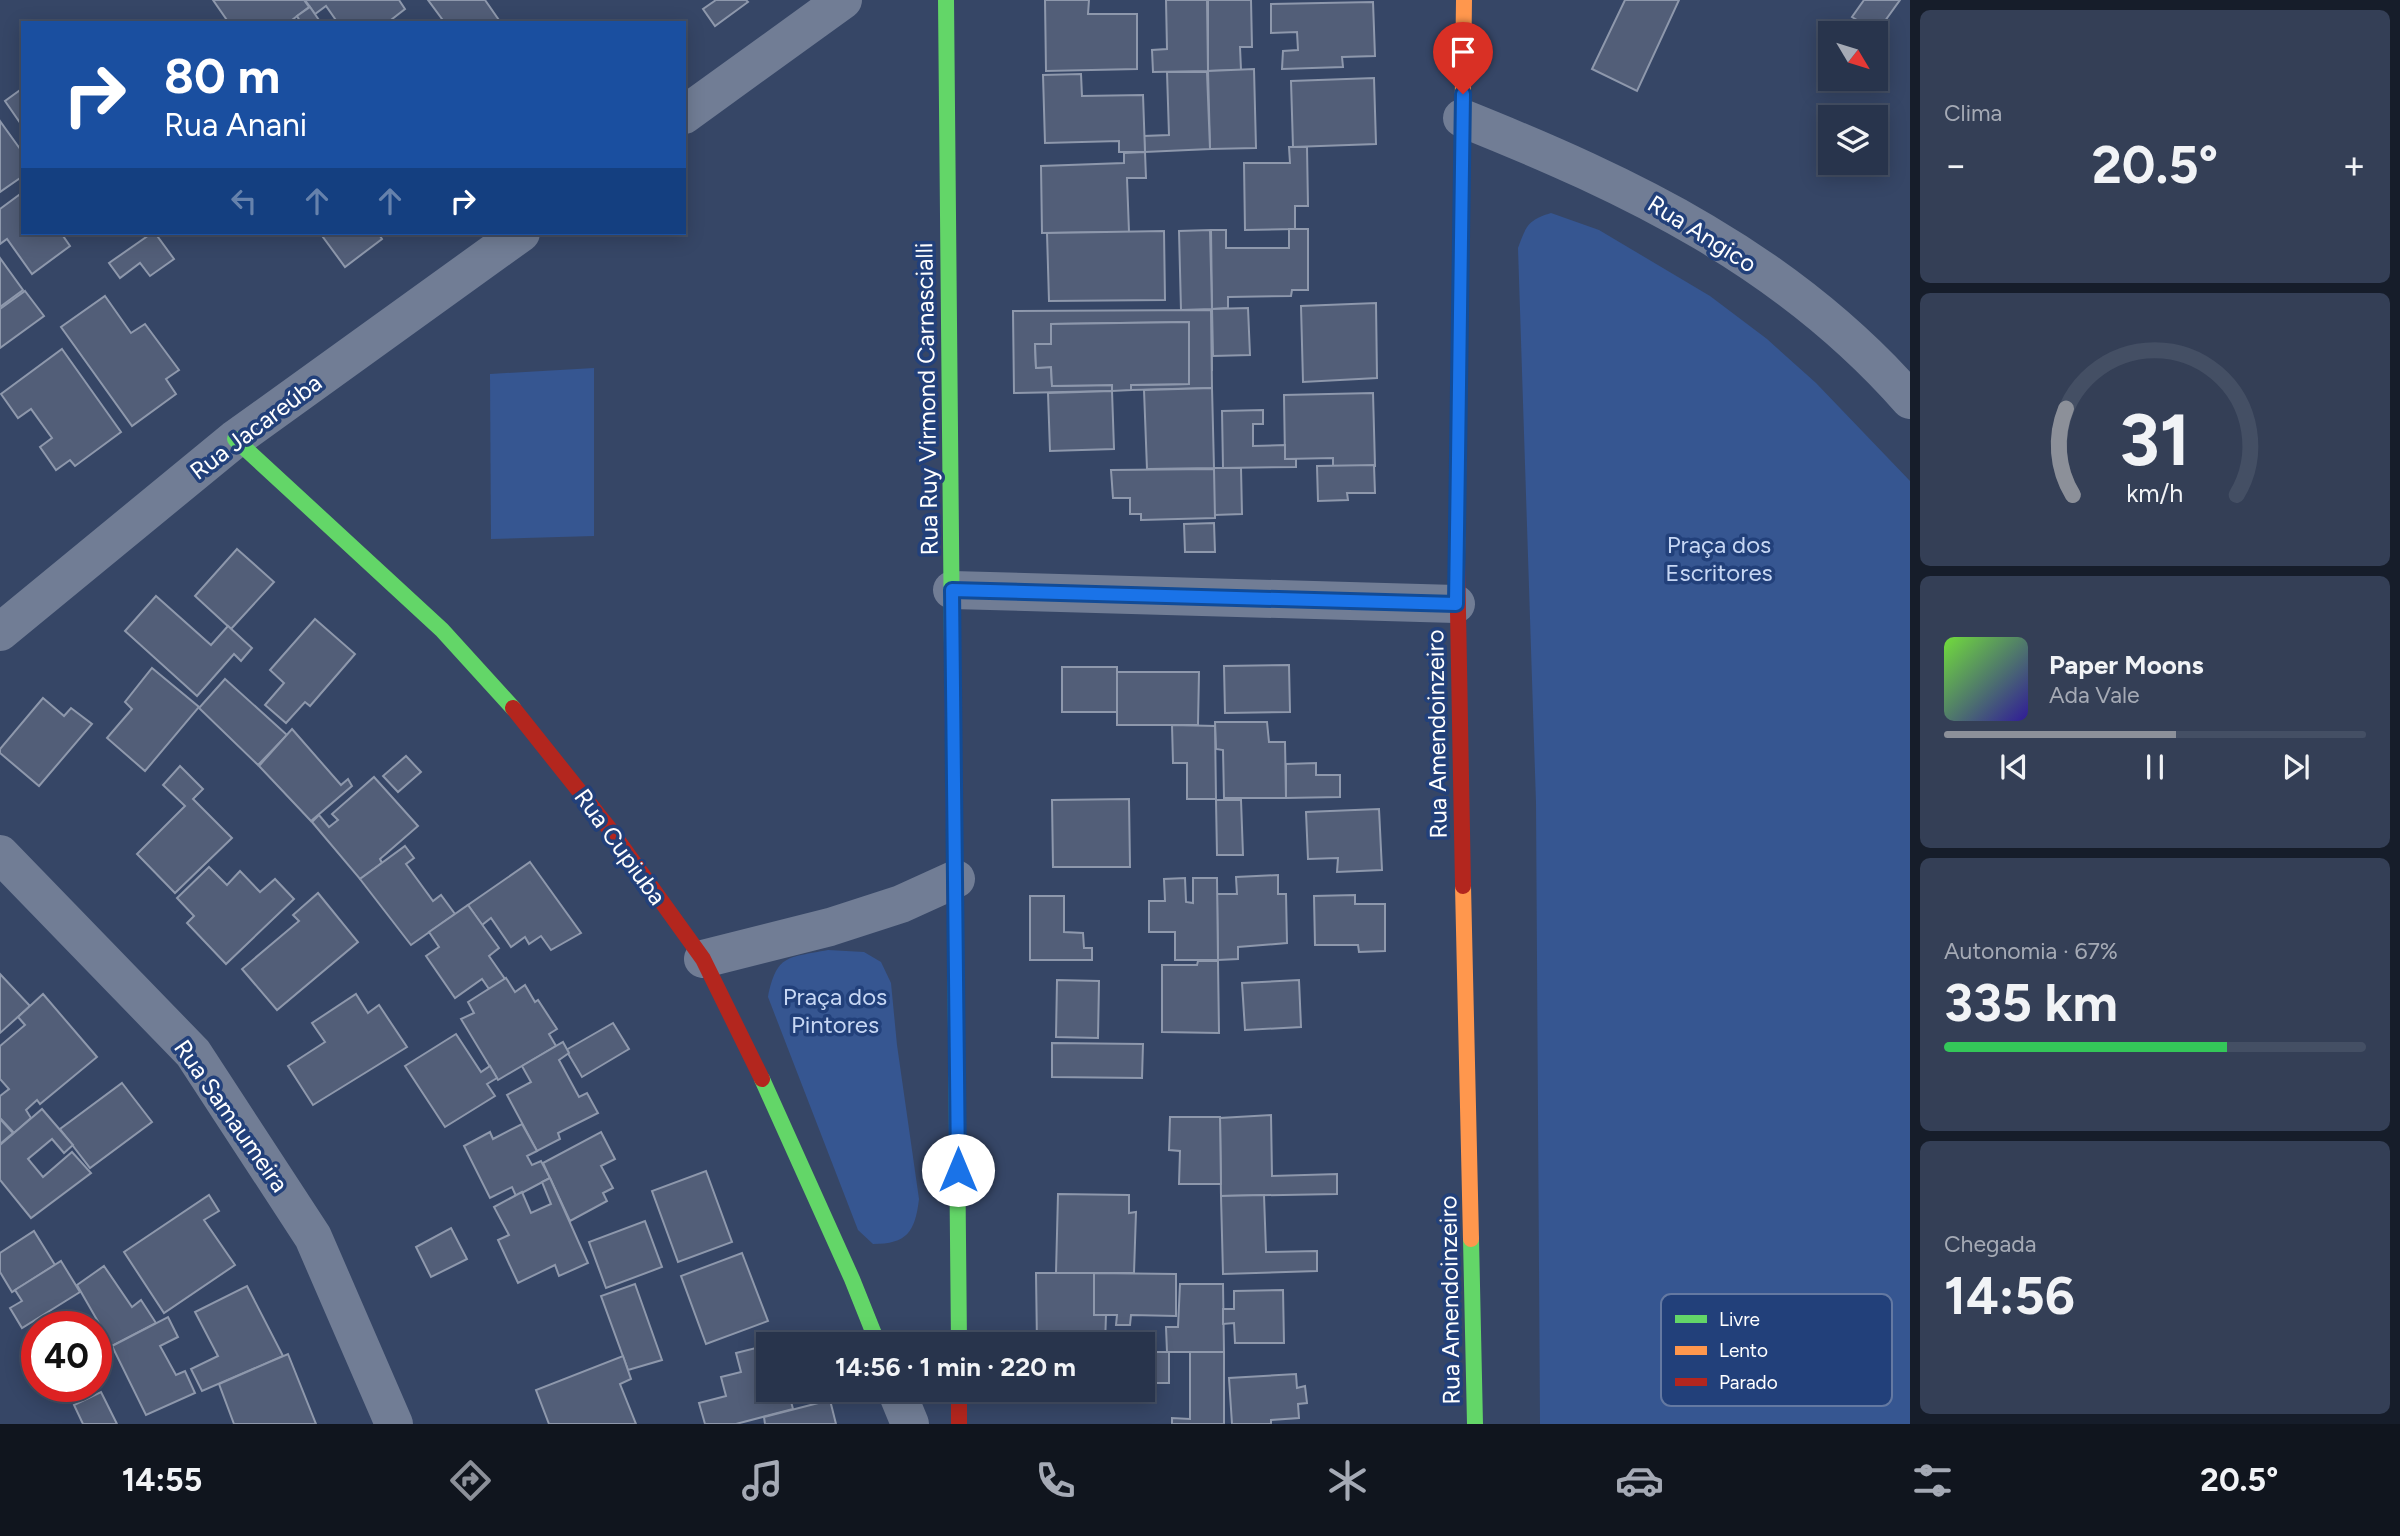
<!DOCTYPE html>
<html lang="pt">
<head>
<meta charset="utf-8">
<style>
  :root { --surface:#28344c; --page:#343f56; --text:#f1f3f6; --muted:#a5aab5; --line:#444f64; --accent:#8c9099 }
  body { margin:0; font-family:Figtree,sans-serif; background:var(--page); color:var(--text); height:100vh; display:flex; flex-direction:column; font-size:26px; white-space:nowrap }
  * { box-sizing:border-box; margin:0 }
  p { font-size:23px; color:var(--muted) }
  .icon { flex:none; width:38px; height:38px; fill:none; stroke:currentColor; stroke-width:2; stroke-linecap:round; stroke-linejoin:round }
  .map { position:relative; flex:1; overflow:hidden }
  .sheet { display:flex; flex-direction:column; gap:10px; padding:10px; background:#161d2a; width:490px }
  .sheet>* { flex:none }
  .top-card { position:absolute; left:21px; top:21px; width:665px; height:214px; border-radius:0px; box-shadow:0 4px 18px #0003,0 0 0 2px var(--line); background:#1a4fa0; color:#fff; overflow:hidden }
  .needle { width:46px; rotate:128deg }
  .fabs { position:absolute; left:1818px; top:21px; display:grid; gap:14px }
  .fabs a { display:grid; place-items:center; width:70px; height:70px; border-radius:0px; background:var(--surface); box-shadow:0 4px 18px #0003,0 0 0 2px var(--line); font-size:35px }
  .speed { position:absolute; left:21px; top:1311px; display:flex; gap:14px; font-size:35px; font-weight:700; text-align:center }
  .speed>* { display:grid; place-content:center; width:91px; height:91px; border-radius:50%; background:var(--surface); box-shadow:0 4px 18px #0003,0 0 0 2px var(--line); line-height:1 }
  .speed .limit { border:10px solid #d22; background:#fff; color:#111 }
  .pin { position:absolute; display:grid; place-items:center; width:60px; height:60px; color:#fff; margin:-72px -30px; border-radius:50% 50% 50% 0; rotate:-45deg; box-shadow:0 0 7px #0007 }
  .pin .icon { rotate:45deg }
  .me { position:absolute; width:77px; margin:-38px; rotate:0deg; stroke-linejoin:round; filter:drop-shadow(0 0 5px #0008) }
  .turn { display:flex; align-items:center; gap:24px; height:147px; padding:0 28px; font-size:32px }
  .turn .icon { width:91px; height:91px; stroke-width:2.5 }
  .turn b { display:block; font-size:49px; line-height:60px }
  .lanes { display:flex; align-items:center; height:66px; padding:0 28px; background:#0003; justify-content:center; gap:35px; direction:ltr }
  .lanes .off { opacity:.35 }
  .big { font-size:52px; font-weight:700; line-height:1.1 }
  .sheet .card { flex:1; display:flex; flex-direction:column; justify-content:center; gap:10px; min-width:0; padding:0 24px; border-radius:10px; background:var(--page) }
  .sheet .dial { align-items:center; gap:0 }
  .dial svg { height:182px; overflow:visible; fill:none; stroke:var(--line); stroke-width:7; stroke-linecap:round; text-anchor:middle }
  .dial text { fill:var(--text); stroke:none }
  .song { display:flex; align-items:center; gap:21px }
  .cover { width:84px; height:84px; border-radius:10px; background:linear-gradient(135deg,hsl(100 70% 55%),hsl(250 70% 35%)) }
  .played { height:7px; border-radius:4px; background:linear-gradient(90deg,var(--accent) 55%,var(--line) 55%) }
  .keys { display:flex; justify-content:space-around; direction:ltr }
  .heat { display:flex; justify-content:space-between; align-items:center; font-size:38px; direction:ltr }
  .charge { height:10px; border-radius:5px; background:linear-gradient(90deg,#34c759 67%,var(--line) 0) }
  .trip { position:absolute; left:756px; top:1332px; width:399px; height:70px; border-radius:0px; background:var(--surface); box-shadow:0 4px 18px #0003,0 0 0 2px var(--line); font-weight:700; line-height:70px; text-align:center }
  .dock { display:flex; height:112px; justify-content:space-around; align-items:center; background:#10151e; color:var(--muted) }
  .dock .icon { width:49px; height:49px }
  .dock .selected { color:var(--accent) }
  .dock b { font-size:32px; color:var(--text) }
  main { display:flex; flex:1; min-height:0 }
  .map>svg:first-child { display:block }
  .green { fill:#365691 }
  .building { fill:#525e78; stroke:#8e98ac; stroke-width:2 }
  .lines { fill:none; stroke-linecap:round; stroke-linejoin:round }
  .street { stroke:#717d95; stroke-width:38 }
  .fast { stroke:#63d668; stroke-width:16 }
  .slow { stroke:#ff974d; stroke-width:16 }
  .jam { stroke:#b3261e; stroke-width:16 }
  .route-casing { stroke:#114b97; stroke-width:18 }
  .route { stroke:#1a73e8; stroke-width:12 }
  .labels { text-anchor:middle; stroke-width:7; stroke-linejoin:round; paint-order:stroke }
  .street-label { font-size:24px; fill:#fff; stroke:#22407a }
  .park-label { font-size:24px; fill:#c7d7f4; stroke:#22407a }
  .key { fill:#22407a; stroke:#6479a2; stroke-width:2 }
  .key-label { font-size:19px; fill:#fff }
</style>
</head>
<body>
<main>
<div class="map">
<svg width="1910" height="1424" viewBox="0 0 1910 1424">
  <rect width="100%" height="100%" fill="#364666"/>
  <g class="green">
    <path d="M 1551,213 L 1599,230 L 1710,296 L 1767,339 L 1816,383 L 1910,481 L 1910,1424 L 1540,1424 L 1536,803 L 1518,248 C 1526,226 1528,220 1551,213 Z"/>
    <polygon points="594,368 594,536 491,539 490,374"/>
    <path d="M 828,950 L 864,952 L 881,962 L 891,983 L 897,1045 L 919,1199 C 915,1232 907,1244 873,1244 L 858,1230 L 768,997 C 777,954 787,958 828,950 Z"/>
  </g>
  <g class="building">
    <polygon points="213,0 304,0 309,7 288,23 229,23"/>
    <polygon points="305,0 399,0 405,9 387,23 338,23 326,6 315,14"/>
    <polygon points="428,0 485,0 501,23 445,23"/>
    <polygon points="716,0 746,0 748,2 715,26 703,9"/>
    <polygon points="1045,0 1089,0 1088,14 1137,14 1137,69 1046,71"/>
    <polygon points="1166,0 1207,0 1208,71 1153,72 1152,50 1167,49"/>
    <polygon points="1208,0 1251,0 1252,47 1240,47 1241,70 1208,71"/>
    <polygon points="1625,0 1679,0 1637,91 1592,69"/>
    <polygon points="1864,0 1900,0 1877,32 1852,17"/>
    <polygon points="1373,2 1375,56 1342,57 1343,67 1282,69 1283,51 1298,50 1297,32 1271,33 1271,4"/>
    <polygon points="310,7 321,23 301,23 297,16"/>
    <polygon points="1254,69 1256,148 1210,149 1208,71"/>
    <polygon points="1167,72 1207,72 1210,149 1145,152 1144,136 1169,135"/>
    <polygon points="1081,74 1082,96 1143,95 1145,152 1119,152 1119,141 1045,143 1043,75"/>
    <polygon points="1374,78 1376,144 1293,147 1291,81"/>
    <polygon points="23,88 23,127 5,101"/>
    <polygon points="0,121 23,153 23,176 0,192"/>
    <polygon points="1289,147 1307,147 1308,206 1295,206 1295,229 1245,230 1244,163 1290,163"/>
    <polygon points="1145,152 1146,178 1127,178 1129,232 1042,233 1041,166 1124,163 1124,153"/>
    <polygon points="23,192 23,233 61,233 70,246 32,274 7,239 0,244 0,209"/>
    <polygon points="1289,229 1308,229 1308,290 1292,290 1291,296 1228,297 1228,308 1212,309 1211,230 1226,230 1226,248 1289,248"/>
    <polygon points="1210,230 1212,309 1181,310 1179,231"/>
    <polygon points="1164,231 1165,300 1049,301 1047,233"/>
    <polygon points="152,233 155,233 174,259 150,276 140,263 120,278 109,263"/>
    <polygon points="320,233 378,233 382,239 345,267"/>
    <polygon points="0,258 23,290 0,307"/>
    <polygon points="25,291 44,316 0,348 0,309"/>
    <polygon points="105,296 131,333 145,324 179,370 166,379 176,394 132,426 61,327"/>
    <polygon points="1376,303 1377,378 1303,382 1301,306"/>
    <polygon points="1248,308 1250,355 1213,356 1212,309"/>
    <polygon points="1195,310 1211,310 1212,370 1200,370 1200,382 1190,381 1188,332 1195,332"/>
    <polygon points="1211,310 1212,388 1131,390 1131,385 1189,384 1189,322 1051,324 1051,344 1035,344 1036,368 1051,367 1052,386 1112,385 1112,391 1014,393 1013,311"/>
    <polygon points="1189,322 1189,384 1131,385 1131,390 1112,391 1112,385 1052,386 1051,367 1036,368 1035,344 1051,344 1051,324"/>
    <polygon points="62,349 121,432 75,466 70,460 56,470 40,447 52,438 31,409 18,418 1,394"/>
    <polygon points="1212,388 1214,468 1147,469 1144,390"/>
    <polygon points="1112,391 1114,449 1050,451 1048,393"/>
    <polygon points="1373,393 1375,466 1333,466 1333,458 1285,459 1284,395"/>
    <polygon points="1263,410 1263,424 1253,424 1253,446 1285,445 1285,459 1296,459 1296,467 1223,468 1222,411"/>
    <polygon points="1374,465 1375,493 1347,493 1348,500 1318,501 1317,466"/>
    <polygon points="1214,468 1241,468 1242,514 1214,515"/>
    <polygon points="1214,469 1215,518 1141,520 1141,514 1130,514 1130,498 1113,498 1111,470"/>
    <polygon points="1214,523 1215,552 1185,552 1184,524"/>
    <polygon points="237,549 274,582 231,629 195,596"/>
    <polygon points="156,596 211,645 228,626 252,648 241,661 234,654 197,696 125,631"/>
    <polygon points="315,619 355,654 310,706 305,702 286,723 265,705 284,683 270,670"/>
    <polygon points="1289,665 1290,712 1225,713 1224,666"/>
    <rect x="1062" y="667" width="55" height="45"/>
    <polygon points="152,668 199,707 145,771 107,738 132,709 125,702"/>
    <polygon points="1117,672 1199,672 1198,725 1117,725"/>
    <polygon points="225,679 287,735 258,765 199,708"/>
    <polygon points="43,698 64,716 71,708 92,724 39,786 0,753 0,749"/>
    <polygon points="1215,722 1267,722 1269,742 1285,742 1286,798 1224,798 1223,750 1216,749"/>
    <polygon points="1172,725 1215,726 1216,799 1187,799 1187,763 1173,763"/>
    <polygon points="292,729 341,785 348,779 352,786 311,821 259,766"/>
    <polygon points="406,756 421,772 398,792 383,776"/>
    <polygon points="1316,763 1316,775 1340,775 1340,797 1286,798 1286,764"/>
    <polygon points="180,766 203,789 193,799 232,838 175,893 137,854 185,806 163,785"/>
    <polygon points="374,777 418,826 380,859 382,863 360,879 312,822 319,815 329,827 338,820 332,814"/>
    <polygon points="1129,799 1130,867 1053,867 1052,800"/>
    <polygon points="1216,800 1241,800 1243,855 1217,855"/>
    <polygon points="1379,809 1382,870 1337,872 1338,858 1308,859 1306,812"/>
    <polygon points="405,846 414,858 406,864 433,901 441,895 455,914 411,945 360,879"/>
    <polygon points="530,862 581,933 551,950 541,936 529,944 525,937 511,947 491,918 482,925 468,905"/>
    <polygon points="209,867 227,885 240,871 260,892 275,879 294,899 226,964 187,923 194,916 177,898"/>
    <polygon points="1278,875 1278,894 1286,894 1287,943 1238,947 1238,959 1218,960 1217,894 1237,894 1236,877"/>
    <polygon points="1185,878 1186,902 1193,903 1193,878 1217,878 1218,960 1175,960 1175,932 1149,932 1149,901 1165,901 1164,879"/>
    <polygon points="318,893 358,942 277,1010 242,969 299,921 293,915"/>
    <polygon points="1355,895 1355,904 1385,904 1385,951 1359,952 1358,945 1315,945 1314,896"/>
    <polygon points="1030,896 1064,896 1064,932 1083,933 1084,948 1092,948 1092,960 1030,960"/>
    <polygon points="468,905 499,948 489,956 505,979 489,989 482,979 455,998 426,956 439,947 429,932"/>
    <polygon points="1198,961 1218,961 1219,1033 1162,1032 1162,965 1197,965"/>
    <polygon points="0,974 30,1006 0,1033"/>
    <polygon points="506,978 515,992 525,985 535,1002 538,1000 557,1029 549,1034 556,1046 498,1080 461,1019 474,1013 468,1002"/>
    <polygon points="1057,980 1099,981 1098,1038 1056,1037"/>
    <polygon points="1299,980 1301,1027 1245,1030 1242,983"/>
    <polygon points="43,994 97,1057 40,1104 37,1100 26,1110 31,1118 14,1133 0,1118 0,1096 9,1089 0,1079 0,1046 25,1025 18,1017"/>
    <polygon points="356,994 368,1013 379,1005 407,1047 313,1105 288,1066 325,1042 312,1023"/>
    <polygon points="613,1023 629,1049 582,1077 566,1050"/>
    <polygon points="456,1034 481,1072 490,1066 497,1078 487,1084 495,1096 445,1127 405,1066"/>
    <polygon points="563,1042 569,1053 559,1060 579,1097 587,1093 598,1113 558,1133 560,1139 537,1151 507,1095 531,1082 522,1066"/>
    <polygon points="1052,1043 1143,1044 1142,1078 1052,1077"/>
    <polygon points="122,1083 152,1122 90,1168 60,1129"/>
    <polygon points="42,1109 73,1145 64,1153 52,1139 28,1159 43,1177 72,1152 91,1173 31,1218 0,1180 0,1145"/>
    <polygon points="1271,1115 1272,1176 1337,1174 1337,1194 1221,1196 1220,1118"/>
    <polygon points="1170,1117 1220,1117 1221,1184 1179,1184 1180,1151 1169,1150"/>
    <polygon points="0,1119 13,1133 0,1144"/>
    <polygon points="522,1124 537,1151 527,1156 532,1165 541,1161 550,1178 516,1196 512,1187 490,1198 464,1146 490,1132 493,1139"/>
    <polygon points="601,1132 615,1159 601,1166 613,1188 603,1193 607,1201 570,1221 543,1163"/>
    <polygon points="706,1171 732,1242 678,1262 652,1191"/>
    <polygon points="550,1178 588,1263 559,1276 555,1265 518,1283 498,1240 509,1235 494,1207 522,1192 531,1213 551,1204 542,1182"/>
    <polygon points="1058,1194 1129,1195 1129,1213 1136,1212 1134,1273 1056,1273"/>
    <polygon points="209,1195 219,1211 204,1220 235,1265 164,1313 124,1252"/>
    <polygon points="1264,1195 1266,1252 1317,1251 1317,1271 1223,1274 1221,1196"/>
    <polygon points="645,1221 662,1267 606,1288 589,1242"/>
    <polygon points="451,1228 467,1259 431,1277 416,1247"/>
    <polygon points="34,1231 55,1265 12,1292 0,1272 0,1253"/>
    <polygon points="742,1253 768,1321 706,1344 681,1276"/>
    <polygon points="61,1261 80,1292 22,1328 10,1308 22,1301 15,1290"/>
    <polygon points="104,1266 132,1307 141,1300 156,1323 112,1346 77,1285"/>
    <polygon points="1036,1273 1094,1273 1094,1315 1106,1315 1105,1344 1037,1344"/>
    <polygon points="1094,1273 1176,1274 1176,1316 1131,1315 1130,1325 1116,1325 1117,1315 1094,1315"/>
    <polygon points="635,1284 662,1360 628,1370 601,1296"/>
    <polygon points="1180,1284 1223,1284 1224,1352 1167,1352 1166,1327 1178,1327"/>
    <polygon points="247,1286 283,1356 202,1391 191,1369 218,1356 195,1312"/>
    <polygon points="1283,1290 1284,1343 1235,1343 1234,1323 1223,1324 1223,1309 1234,1309 1234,1291"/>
    <polygon points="168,1317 178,1337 160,1346 176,1375 185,1371 195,1393 146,1415 112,1346"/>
    <polygon points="768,1345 768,1390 788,1390 793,1409 736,1424 705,1424 699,1403 726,1396 721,1377 741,1372 736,1353"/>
    <rect x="1143" y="1352" width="26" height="31"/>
    <polygon points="1190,1352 1224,1352 1224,1424 1172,1424 1172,1418 1190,1419"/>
    <polygon points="288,1354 316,1424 234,1424 219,1384"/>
    <polygon points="623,1356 631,1379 620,1384 636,1424 549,1424 536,1390"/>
    <polygon points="1296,1374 1297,1388 1305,1386 1307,1403 1298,1404 1299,1418 1271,1420 1271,1424 1232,1424 1229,1378"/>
    <polygon points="101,1392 117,1424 83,1424 74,1405"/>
    <polygon points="830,1400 836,1424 765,1424 764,1417"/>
  </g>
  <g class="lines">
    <g class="street">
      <polyline points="684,115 843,0"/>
      <path d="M 1462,118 C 1632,186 1787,260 1910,400"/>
      <polyline points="952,590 1456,604"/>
      <polyline points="0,632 235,439 521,233"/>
      <polyline points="0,854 193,1053 313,1237 394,1424"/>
      <polyline points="703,959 830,927 901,904 956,879"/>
      <polyline points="896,1390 910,1424"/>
    </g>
    <g class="fast">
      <polyline points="946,0 952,645"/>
      <polyline points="235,439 442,630 513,708"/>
      <polyline points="955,925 959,1344"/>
      <polyline points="762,1079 852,1279 878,1344"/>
      <polyline points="1471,1239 1475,1424"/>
    </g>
    <g class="slow">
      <polyline points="1457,556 1464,0"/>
      <polyline points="1463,886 1471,1239"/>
    </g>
    <g class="jam">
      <polyline points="1457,556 1463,886"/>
      <polyline points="952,645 955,925"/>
      <polyline points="513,708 608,827 703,959 762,1079"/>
      <polyline points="959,1390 959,1424"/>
    </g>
  </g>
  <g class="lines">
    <defs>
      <polyline id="route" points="958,1170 952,590 1456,604 1463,94"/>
    </defs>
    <use href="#route" class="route-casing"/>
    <use href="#route" class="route"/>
  </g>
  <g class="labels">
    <g class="street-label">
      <text transform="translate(1702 234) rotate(32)" y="8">Rua Angico</text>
      <text transform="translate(927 399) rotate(-91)" y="8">Rua Ruy Virmond Carnascialli</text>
      <text transform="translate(256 427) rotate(-37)" y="8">Rua Jacareúba</text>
      <text transform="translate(1437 734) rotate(-91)" y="8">Rua Amendoinzeiro</text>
      <text transform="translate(620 847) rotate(54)" y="8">Rua Cupiuba</text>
      <text transform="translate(231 1116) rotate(55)" y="8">Rua Samaumeira</text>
      <text transform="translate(1450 1300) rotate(-91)" y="8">Rua Amendoinzeiro</text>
    </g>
    <g class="park-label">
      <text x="1719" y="553">Praça dos<tspan x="1719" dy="28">Escritores</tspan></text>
      <text x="835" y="1005">Praça dos<tspan x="835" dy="28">Pintores</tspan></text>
    </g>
  </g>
  <rect x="1661" y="1294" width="231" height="112" rx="10" class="key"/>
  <rect x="1675" y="1315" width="32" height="8" fill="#63d668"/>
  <rect x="1675" y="1346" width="32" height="9" fill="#ff974d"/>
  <rect x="1675" y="1378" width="32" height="8" fill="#b3261e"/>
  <g class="key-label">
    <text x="1719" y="1326">Livre</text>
    <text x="1719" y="1357">Lento</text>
    <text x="1719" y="1389">Parado</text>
  </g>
</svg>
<div class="fabs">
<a><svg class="needle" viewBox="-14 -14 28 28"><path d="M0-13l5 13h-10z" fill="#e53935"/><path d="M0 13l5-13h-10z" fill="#a5aab5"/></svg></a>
<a><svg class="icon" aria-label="layers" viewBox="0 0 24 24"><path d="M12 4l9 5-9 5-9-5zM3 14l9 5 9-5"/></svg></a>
</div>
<div class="speed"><div class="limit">40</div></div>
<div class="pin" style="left:1463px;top:94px;background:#d93025"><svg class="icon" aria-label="arrive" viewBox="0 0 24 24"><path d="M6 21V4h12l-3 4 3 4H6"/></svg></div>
<svg class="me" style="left:958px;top:1170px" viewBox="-20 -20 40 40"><circle r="19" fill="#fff"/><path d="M0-13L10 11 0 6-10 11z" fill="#1a73e8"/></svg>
<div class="trip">14:56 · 1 min · 220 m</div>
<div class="top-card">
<div class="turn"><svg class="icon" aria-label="right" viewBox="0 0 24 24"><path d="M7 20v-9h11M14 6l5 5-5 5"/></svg><div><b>80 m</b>Rua Anani</div></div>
<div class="lanes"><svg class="icon off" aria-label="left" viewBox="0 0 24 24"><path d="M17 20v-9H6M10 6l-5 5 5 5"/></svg><svg class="icon off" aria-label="ahead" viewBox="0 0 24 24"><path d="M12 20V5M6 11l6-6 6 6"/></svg><svg class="icon off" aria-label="ahead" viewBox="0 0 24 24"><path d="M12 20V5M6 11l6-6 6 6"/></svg><svg class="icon" aria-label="right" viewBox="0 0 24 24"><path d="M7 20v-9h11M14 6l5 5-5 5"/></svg></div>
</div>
</div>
<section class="sheet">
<div class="card"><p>Clima</p>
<div class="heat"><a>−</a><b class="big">20.5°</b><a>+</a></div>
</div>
<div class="card dial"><svg viewBox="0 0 100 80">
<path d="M14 69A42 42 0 1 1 86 69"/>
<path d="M14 69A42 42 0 0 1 11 31" stroke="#8c9099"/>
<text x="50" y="56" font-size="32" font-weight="700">31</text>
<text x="50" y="72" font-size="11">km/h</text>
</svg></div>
<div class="card">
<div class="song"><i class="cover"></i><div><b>Paper Moons</b><p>Ada Vale</p></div></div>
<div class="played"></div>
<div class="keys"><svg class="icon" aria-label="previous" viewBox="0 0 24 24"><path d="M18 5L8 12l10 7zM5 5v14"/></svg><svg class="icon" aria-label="pause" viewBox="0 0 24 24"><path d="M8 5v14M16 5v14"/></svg><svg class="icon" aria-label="next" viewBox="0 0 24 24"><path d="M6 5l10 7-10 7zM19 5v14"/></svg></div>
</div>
<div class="card"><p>Autonomia · 67%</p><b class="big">335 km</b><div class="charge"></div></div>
<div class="card"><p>Chegada</p><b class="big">14:56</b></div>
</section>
</main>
<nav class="dock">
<b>14:55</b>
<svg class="icon selected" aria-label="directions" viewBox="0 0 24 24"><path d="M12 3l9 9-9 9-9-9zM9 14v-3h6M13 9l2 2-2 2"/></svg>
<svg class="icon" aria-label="music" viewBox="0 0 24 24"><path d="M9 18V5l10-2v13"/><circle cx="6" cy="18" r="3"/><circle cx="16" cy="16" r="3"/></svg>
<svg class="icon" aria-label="phone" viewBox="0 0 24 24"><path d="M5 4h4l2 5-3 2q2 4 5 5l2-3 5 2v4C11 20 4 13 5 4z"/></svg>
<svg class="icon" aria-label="climate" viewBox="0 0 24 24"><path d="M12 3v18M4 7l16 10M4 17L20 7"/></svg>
<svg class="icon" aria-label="car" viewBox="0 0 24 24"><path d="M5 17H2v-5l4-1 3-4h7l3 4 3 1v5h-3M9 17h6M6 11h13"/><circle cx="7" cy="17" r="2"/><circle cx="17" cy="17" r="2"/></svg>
<svg class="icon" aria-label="filters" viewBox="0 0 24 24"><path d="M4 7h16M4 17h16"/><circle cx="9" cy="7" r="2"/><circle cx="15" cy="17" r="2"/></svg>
<b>20.5°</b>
</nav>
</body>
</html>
